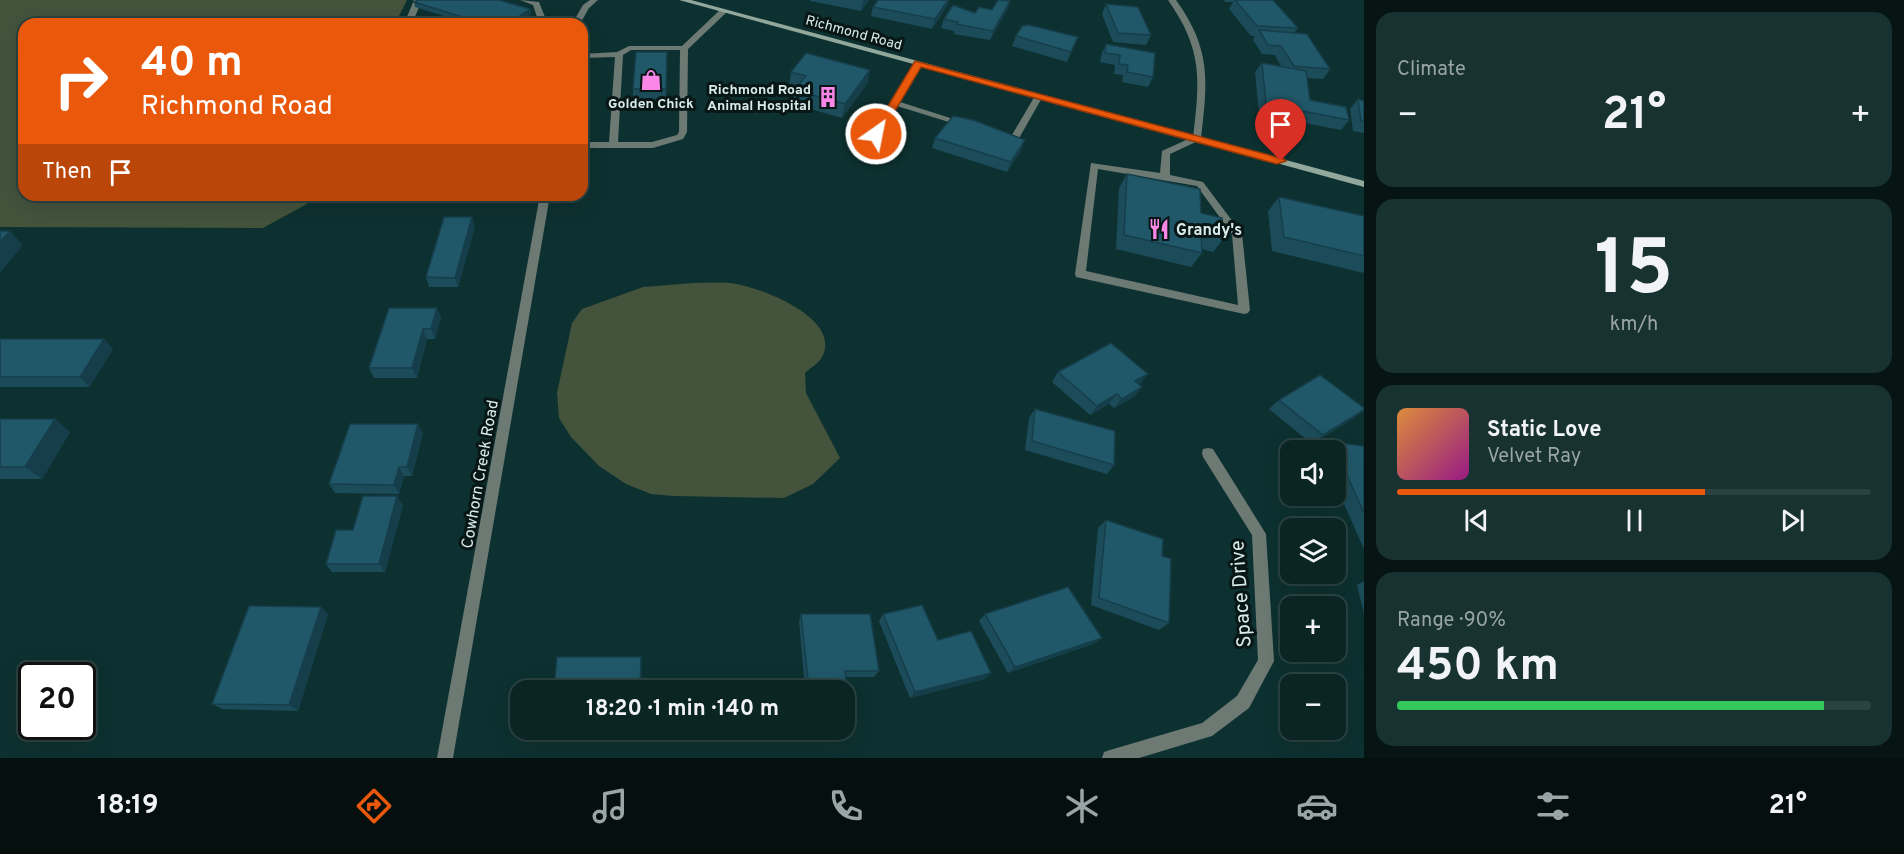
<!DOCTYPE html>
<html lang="en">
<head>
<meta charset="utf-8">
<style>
  :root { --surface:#0a2524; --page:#183131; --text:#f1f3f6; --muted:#99a5a6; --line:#2a4241; --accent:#ea580c }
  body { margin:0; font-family:Overpass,sans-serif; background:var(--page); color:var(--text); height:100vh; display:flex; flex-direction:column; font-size:22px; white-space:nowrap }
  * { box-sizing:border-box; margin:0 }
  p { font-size:20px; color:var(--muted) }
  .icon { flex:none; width:33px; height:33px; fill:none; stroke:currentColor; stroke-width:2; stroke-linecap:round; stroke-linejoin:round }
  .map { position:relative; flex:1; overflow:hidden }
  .details { display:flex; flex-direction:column; gap:12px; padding:12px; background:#061414; width:540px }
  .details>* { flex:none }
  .guide { position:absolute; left:18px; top:18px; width:570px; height:183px; border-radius:18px; box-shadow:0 6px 24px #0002,0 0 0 2px var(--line); background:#ea580c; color:#fff; overflow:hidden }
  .fabs { position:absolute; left:1280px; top:440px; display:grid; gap:12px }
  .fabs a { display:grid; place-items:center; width:66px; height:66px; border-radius:12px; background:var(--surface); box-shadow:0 6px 24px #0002,0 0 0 2px var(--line); font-size:30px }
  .speed { position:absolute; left:18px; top:662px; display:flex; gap:12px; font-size:30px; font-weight:700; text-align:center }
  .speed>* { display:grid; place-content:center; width:78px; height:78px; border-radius:50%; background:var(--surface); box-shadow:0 6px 24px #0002,0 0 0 2px var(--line); line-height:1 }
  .speed .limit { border:3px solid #111; border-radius:9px; background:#fff; color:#111 }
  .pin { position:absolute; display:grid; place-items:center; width:51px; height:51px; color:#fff; margin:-62px -26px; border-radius:50% 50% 50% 0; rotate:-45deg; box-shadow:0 0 6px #0007 }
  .pin .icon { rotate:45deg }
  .me { position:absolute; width:66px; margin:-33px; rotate:33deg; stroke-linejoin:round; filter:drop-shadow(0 0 4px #0008) }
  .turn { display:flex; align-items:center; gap:21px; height:126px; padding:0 24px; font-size:27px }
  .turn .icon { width:78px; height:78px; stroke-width:2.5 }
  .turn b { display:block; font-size:42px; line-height:51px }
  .then { display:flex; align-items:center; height:57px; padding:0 24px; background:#0003; gap:12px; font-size:22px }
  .big { font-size:45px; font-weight:700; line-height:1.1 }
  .details .widget { flex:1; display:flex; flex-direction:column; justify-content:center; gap:9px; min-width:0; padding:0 21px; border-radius:18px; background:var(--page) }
  .details .dial { align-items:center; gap:0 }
  .dial b { font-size:78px; line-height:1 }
  .song { display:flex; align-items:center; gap:18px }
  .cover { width:72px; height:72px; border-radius:9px; background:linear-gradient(135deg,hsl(30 70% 55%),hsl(310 70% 35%)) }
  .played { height:6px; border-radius:3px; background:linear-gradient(90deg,var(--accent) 65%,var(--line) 65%) }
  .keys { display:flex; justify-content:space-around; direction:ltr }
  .heat { display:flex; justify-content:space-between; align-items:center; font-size:33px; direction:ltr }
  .charge { height:9px; border-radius:4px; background:linear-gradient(90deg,#34c759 90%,var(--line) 0) }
  .trip { position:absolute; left:510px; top:680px; width:345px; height:60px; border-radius:18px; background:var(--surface); box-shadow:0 6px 24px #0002,0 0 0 2px var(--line); font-weight:700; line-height:60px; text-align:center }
  .tabs { display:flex; height:96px; justify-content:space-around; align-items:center; background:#040f0e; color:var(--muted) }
  .tabs .icon { width:42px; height:42px }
  .tabs .selected { color:var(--accent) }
  .tabs b { font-size:27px; color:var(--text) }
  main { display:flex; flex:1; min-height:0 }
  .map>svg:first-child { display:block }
  .green { fill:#43533c }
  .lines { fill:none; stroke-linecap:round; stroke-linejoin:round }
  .service { fill:#6d7a74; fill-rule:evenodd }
  .minor { fill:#6d7a74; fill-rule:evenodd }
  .tertiary { fill:#6d7a74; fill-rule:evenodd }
  .secondary { fill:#93a89d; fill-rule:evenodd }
  .wall { fill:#1c4c5a }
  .shaded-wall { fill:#163e4a }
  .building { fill:#205869; stroke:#163e4a; stroke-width:1.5 }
  .route { fill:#ea580c; stroke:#983908; stroke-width:1.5 }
  .labels { text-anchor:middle; stroke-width:6; stroke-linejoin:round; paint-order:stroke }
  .far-street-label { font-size:14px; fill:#d9eceb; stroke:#081615 }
  .far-poi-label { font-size:14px; font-weight:bold; fill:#d9eceb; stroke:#081615; text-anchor:end }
  .poi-label { font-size:16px; font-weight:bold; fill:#d9eceb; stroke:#081615; text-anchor:start }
  .street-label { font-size:16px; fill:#d9eceb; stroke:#081615 }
  .near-street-label { font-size:20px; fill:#d9eceb; stroke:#081615 }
</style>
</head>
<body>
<main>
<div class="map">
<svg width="1364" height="758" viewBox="0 0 1364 758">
  <rect width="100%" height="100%" fill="#0d3130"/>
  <g class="green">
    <polygon points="0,0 407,0 395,24 24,24 24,195 312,195 307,204 263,228 0,227"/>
    <path d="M 693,283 C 705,283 718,282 730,283 C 758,286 843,318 822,357 C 819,363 810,368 805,373 L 806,393 L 840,458 L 813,484 L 784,498 L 674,496 L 651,494 L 626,484 L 599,466 L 571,437 L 559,418 L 557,393 L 572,323 L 582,309 L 643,287 Z"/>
  </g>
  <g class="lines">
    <g class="service">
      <polygon points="414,0 422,0 412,24 404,24"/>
      <polygon points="520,0 539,2 545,17 542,24 534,24 537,17 533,5"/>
      <path d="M 721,9 L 728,11 L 688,49 L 687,132 L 683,139 L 653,148 L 582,148 L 582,142 L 609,142 L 615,57 L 582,58 L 582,54 L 617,52 L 629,46 L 682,46 ZM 631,50 L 680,50 L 679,132 L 677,135 L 652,142 L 618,142 L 623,55 Z"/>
      <polygon points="915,61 922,63 900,102 969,124 965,127 897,106 879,136 873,136 872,134"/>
      <polygon points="1036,94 1043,96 1018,140 999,137 999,133 1012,135"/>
      <path d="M 1197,135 L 1200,136 L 1200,140 L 1170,154 L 1170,175 L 1203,182 L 1242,234 L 1250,310 L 1248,313 L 1244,314 L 1076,277 L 1075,274 L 1091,163 L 1160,173 L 1162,151 ZM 1098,169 L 1197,186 L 1232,234 L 1238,305 L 1086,271 Z"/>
    </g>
    <g class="minor">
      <path d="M 1168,0 L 1176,0 C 1211,49 1208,80 1201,138 L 1197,141 L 1193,138 C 1200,80 1203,50 1168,0 Z"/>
      <polygon points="1208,448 1213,449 1266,534 1274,661 1249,708 1212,736 1139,758 1102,758 1104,752 1110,750 1202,723 1237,696 1258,660 1252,535 1203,457 1202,453 1203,449"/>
    </g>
    <g class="tertiary">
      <polygon points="590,0 598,0 589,8 580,24 572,24 583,5"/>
      <polygon points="540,195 550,195 453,758 437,758"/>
    </g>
    <polygon class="secondary" points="679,0 691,0 1364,181 1364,187"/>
  </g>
  <g class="wall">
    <polygon points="810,0 869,0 861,11 810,1"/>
    <polygon points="878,0 949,0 947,6 932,29 871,16 873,7"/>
    <polygon points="1224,0 1257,0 1298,28 1294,33 1330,69 1323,79 1307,78 1310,100 1349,120 1341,130 1259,114 1255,72 1262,63 1281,66 1275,55 1262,54 1253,40 1255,36 1251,36 1229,9 1233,2 1225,2"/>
    <polygon points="1010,1 1007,10 990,40 954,34 954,31 941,28 944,19 992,10"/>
    <polygon points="414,2 530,9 531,14 516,24 470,24 415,7"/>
    <polygon points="1106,4 1151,35 1146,45 1113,42 1102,14"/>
    <polygon points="1016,36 1078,37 1067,62 1012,46"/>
    <polygon points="1106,44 1153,77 1148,87 1122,82 1123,75 1114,74 1115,65 1100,62 1102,53"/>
    <polygon points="667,62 666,99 633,99 633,89"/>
    <polygon points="870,70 867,84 842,118 793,104 794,90 796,87 789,86 791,72"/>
    <polygon points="1358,99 1364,101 1364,133 1353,131 1350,109"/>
    <polygon points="935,138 1021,150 1007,172 932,148"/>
    <polygon points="1127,174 1201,213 1224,238 1213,252 1202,249 1202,253 1191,267 1116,249 1119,188"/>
    <polygon points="1279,197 1364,216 1364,273 1272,251 1268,211"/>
    <polygon points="475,227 458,287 429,287 426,277"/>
    <polygon points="389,308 441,317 435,339 427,339 417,378 374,378 369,368"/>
    <polygon points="0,339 113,349 89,387 0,387"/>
    <polygon points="1058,372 1141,383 1139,384 1135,396 1114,408 1109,404 1090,415 1052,382"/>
    <polygon points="1279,400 1354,418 1312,444 1269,409"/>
    <polygon points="1035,409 1114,465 1107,474 1025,450 1029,418"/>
    <polygon points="0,419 55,419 70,432 42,479 0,479"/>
    <polygon points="423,433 412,476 404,476 399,494 335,493 329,484"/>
    <polygon points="1332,442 1364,446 1364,549 1335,484 1335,450 1322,450"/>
    <polygon points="403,505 385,572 332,572 326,564 353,530"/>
    <polygon points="1106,520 1162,556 1169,623 1159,630 1091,605 1098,528"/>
    <polygon points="1364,581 1364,614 1357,585"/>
    <polygon points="328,614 298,711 222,709 212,704"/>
    <polygon points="801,614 879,671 874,677 846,677 850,707 846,712 844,712 844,690 805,690 799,621"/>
    <polygon points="883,614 938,640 985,679 910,698 879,621"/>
    <polygon points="985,614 1102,638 1093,644 1008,673 979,621"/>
  </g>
  <g class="shaded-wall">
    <polygon points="864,0 869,0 861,11 863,1"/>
    <polygon points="948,0 949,0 947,6 932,29 935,19"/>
    <polygon points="1010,1 1007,10 990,40 993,31"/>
    <polygon points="530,9 531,14 516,24 508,24"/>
    <polygon points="870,70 867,84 842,118 845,104"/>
    <polygon points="1025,140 1021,150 1007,172 1011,162"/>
    <polygon points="472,217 475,227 458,287 455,278"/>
    <polygon points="10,231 23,245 0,273 0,242"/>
    <polygon points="437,308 441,317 435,339 431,329"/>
    <polygon points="423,329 427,339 417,378 412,368"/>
    <polygon points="104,339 113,349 89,387 80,377"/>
    <polygon points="1148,374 1141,383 1128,391 1135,381"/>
    <polygon points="1142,387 1135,396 1114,408 1122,399"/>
    <polygon points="1117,394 1109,404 1090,415 1097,406"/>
    <polygon points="1364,410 1354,418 1312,444 1323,435"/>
    <polygon points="55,419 70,432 42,479 25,467"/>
    <polygon points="418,424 423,433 412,476 407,467"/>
    <polygon points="399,467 404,476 399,494 394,485"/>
    <polygon points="397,496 403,505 385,572 379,564"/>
    <polygon points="321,607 328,614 298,711 289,705"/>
    <polygon points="1102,638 1093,644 1008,673 1015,667"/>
    <polygon points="641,657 642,664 641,690 640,690"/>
    <polygon points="991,673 985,679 910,698 915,692"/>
  </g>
  <g class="building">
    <polygon points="418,0 499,0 530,9 508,24 485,24 414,2"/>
    <polygon points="878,0 948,0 935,19 873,7"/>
    <polygon points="998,0 1010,1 993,31 956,24 958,22 944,19 953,5 975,13 979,7 992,10"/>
    <polygon points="1235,0 1273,0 1298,28 1257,26"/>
    <polygon points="1106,4 1138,7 1151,35 1118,33"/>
    <polygon points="1029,25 1078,37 1071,52 1016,36 1022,26"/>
    <polygon points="1259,30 1307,34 1330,69 1294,66 1281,46 1268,45"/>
    <polygon points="1106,44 1155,53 1153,77 1127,72 1128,65 1119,64 1120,55 1105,53"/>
    <polygon points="636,52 667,52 666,89 633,89"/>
    <polygon points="806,53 870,70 845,104 794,90 806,76 791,72"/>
    <polygon points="1262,63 1306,71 1310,100 1346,107 1349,120 1266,104"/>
    <polygon points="1358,99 1364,101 1364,122 1361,121"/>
    <polygon points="953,116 973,120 1025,140 1011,162 935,138"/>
    <polygon points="1127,174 1200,189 1201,213 1222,218 1224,238 1201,233 1202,253 1124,235"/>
    <polygon points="1279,197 1364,216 1364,256 1284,237"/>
    <polygon points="444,217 472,217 455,278 426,277"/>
    <polygon points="0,231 10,231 0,242"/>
    <polygon points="389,308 437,308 431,329 423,329 412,368 369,368"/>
    <polygon points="0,339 104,339 80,377 0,377"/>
    <polygon points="1111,343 1148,374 1135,381 1142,387 1122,399 1117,394 1097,406 1058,372"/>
    <polygon points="1320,375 1364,408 1364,410 1323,435 1279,400"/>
    <polygon points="1035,409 1115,431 1114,465 1032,441"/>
    <polygon points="0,419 55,419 25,467 0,467"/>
    <polygon points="350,424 418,424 407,467 399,467 394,485 329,484"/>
    <polygon points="1332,442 1364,446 1364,513"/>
    <polygon points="363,496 397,496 379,564 326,564 336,530 353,530"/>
    <polygon points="1106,520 1163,539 1162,556 1171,559 1169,623 1099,598"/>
    <polygon points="1068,587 1102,638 1015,667 985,614"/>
    <polygon points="922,605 938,640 971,631 991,673 915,692 883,614"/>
    <polygon points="249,606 321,607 289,705 212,704"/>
    <polygon points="801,614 870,614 879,671 845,671 850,707 844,707 844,690 809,690"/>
    <polygon points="557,657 641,657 640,690 554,690"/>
  </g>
  <polygon class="route" points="915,61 1284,159 1286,161 1277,164 921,67 880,136 872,136 871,134"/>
  <defs>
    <symbol id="shop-bare" viewBox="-9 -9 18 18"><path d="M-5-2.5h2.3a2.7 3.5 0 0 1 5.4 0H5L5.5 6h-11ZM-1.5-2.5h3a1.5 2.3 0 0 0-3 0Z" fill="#fa87e7" stroke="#081615" stroke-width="2.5" paint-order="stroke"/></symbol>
    <symbol id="building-bare" viewBox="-9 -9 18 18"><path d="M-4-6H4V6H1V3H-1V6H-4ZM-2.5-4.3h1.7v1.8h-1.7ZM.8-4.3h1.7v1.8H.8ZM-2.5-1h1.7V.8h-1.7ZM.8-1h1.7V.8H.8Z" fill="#fa87e7" stroke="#081615" stroke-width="2.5" paint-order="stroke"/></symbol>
    <symbol id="restaurant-bare" viewBox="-9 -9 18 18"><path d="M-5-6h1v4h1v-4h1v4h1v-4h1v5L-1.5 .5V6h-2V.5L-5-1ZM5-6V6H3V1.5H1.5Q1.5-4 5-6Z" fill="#fa87e7" stroke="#081615" stroke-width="2.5" paint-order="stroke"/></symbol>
  </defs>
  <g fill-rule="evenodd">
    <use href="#shop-bare" x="636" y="65" width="30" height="30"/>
    <use href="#building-bare" x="813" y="82" width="30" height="30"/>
    <use href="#restaurant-bare" x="1144" y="214" width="30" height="30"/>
  </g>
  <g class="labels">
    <g class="far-street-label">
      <text transform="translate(854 32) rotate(15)" y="5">Richmond Road</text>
    </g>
    <g class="far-poi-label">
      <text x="811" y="94">Richmond Road<tspan x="811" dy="16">Animal Hospital</tspan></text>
      <text x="651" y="108" text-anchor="middle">Golden Chick</text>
    </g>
    <g class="poi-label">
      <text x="1176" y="235">Grandy's</text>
    </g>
    <g class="street-label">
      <text transform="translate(479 474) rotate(-80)" y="6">Cowhorn Creek Road</text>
    </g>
    <g class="near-street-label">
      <text transform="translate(1240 594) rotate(-94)" y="7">Space Drive</text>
    </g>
  </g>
</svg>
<div class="fabs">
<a><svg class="icon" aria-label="sound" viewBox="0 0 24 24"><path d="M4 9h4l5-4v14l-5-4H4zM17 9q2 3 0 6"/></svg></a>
<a><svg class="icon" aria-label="layers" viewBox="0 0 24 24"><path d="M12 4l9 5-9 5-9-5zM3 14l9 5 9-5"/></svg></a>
<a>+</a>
<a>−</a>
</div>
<div class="speed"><div class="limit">20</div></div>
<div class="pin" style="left:1281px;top:161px;background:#d93025"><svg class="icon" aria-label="arrive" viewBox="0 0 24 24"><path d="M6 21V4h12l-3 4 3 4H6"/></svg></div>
<svg class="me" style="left:876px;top:134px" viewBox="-20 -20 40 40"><circle r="17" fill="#ea580c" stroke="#fff" stroke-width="3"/><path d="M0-11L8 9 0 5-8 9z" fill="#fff"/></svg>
<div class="trip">18:20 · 1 min · 140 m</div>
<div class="guide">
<div class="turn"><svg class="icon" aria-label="right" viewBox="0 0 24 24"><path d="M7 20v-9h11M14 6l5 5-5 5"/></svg><div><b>40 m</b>Richmond Road</div></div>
<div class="then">Then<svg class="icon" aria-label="arrive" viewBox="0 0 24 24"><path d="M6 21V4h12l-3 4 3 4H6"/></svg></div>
</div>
</div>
<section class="details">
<div class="widget"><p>Climate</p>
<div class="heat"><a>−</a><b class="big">21°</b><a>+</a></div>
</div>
<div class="widget dial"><b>15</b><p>km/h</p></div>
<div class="widget">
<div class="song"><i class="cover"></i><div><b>Static Love</b><p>Velvet Ray</p></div></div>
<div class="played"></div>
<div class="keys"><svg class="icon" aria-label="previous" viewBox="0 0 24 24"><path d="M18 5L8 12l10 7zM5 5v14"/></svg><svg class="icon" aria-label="pause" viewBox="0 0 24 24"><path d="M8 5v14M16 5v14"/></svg><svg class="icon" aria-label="next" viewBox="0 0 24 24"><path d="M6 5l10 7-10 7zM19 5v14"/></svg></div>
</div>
<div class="widget"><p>Range · 90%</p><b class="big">450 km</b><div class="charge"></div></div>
</section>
</main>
<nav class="tabs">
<b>18:19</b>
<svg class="icon selected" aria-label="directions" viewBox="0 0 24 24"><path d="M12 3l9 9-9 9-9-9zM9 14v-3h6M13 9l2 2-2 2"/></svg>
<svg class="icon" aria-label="music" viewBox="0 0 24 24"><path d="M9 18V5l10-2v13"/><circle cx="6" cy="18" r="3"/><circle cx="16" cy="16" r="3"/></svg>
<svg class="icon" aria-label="phone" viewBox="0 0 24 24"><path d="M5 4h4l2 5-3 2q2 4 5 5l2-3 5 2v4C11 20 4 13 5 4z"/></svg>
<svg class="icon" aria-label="climate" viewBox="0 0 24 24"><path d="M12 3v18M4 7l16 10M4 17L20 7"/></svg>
<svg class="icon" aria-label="car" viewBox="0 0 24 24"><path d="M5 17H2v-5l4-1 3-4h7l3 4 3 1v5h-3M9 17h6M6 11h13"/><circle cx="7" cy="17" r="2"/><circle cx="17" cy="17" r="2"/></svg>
<svg class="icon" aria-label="filters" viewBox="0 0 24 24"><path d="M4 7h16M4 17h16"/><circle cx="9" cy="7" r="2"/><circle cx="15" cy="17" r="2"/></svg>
<b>21°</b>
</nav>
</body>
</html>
